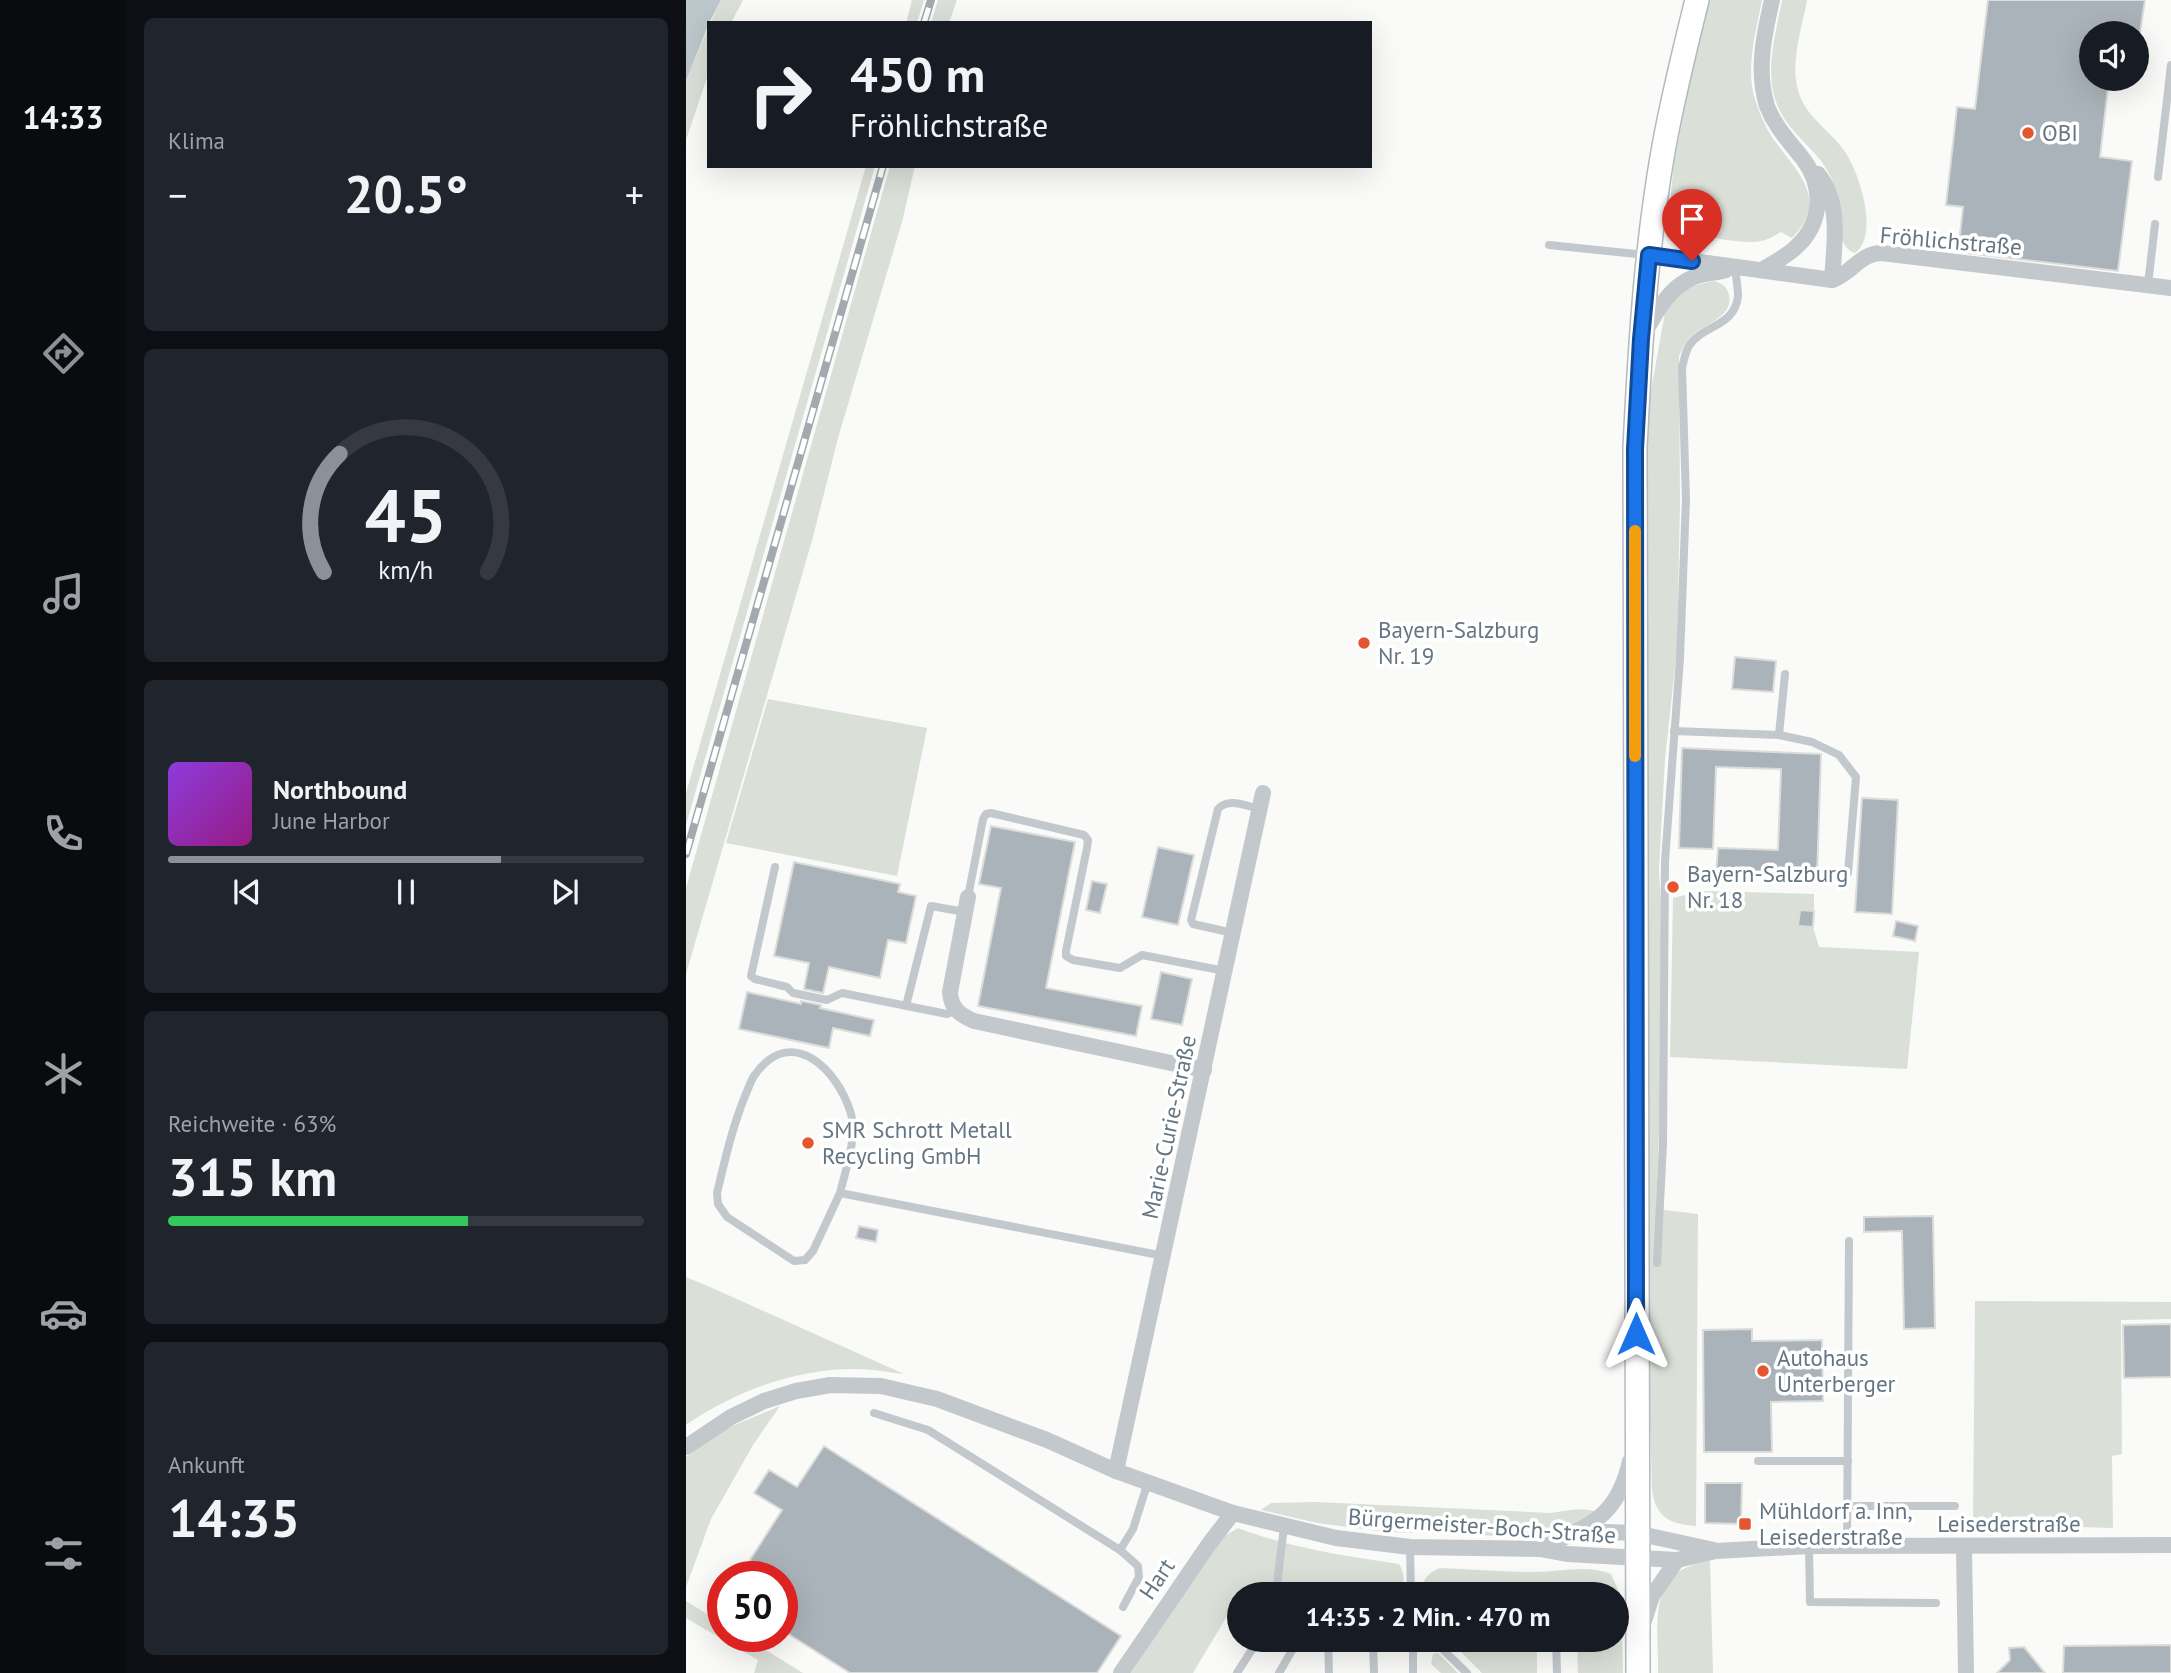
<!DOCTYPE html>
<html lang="de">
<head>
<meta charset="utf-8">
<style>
  :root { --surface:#171b24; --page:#20242c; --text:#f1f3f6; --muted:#9ea1a6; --line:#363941; --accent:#8c9099 }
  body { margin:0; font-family:"PT Sans",sans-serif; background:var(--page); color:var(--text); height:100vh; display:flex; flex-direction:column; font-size:26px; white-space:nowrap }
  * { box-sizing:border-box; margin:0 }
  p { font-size:23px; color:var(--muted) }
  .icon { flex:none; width:38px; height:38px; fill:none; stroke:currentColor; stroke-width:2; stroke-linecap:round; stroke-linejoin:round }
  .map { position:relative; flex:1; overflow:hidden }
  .panel { display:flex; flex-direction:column; gap:18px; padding:18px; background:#0d0f14; width:560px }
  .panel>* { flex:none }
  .guide { position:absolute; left:21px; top:21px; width:665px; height:147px; border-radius:0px; box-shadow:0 7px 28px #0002; background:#171b24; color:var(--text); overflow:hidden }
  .controls { position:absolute; left:1393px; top:21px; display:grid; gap:14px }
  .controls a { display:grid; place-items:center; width:70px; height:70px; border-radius:50%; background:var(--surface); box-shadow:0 7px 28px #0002; font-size:35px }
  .speed { position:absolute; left:21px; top:1561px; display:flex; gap:14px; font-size:35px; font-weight:700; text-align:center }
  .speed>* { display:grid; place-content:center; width:91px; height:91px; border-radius:50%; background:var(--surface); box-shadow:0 7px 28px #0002; line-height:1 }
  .speed .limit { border:10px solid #d22; background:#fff; color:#111 }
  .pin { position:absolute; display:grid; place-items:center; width:60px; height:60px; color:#fff; margin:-72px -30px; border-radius:50% 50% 50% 0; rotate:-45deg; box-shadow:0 0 7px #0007 }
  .pin .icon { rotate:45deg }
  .me { position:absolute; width:77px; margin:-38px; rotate:0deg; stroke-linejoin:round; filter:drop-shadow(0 0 5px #0008) }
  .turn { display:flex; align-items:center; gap:24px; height:147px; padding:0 28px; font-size:32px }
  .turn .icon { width:91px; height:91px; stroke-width:2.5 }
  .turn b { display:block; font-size:49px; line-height:60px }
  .big { font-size:52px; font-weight:700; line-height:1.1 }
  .panel .card { flex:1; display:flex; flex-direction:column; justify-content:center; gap:10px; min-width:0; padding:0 24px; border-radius:10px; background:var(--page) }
  .panel .dial { align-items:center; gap:0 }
  .dial svg { height:182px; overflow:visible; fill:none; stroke:var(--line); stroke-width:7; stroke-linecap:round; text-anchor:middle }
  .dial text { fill:var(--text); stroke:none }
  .song { display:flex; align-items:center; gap:21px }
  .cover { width:84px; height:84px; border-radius:10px; background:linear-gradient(135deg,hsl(270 70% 55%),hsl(310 70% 35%)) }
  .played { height:7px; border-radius:4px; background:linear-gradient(90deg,var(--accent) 70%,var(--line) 70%) }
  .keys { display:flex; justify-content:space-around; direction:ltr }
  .heat { display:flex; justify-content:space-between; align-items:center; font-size:38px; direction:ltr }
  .charge { height:10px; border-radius:5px; background:linear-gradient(90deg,#34c759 63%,var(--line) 0) }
  .trip { position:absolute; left:541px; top:1582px; width:402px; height:70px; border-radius:35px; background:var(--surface); box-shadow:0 7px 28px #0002; font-weight:700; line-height:70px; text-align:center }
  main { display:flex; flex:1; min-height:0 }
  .menu { display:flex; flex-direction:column; width:126px; justify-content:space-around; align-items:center; background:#090b0e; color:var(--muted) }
  .menu .icon { width:49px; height:49px }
  .menu .selected { color:var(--accent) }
  .menu b { font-size:32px; color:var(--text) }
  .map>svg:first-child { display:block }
  .green { fill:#dadfd7 }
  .water { fill:#bbc7cb }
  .building { fill:#aab3b9; stroke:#dcdcda; stroke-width:2 }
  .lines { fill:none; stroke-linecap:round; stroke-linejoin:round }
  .secondary-casing { stroke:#b3babf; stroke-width:26 }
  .service { stroke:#c3c8cc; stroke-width:8 }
  .minor { stroke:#c3c8cc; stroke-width:16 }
  .secondary { stroke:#fff; stroke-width:23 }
  .rail-casing { stroke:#a2aab0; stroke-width:8 }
  .rail { stroke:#fff; stroke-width:5; stroke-dasharray:16; stroke-linecap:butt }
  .route-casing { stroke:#114b97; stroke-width:18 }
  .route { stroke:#1a73e8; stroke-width:12 }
  .slow { stroke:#f59e0b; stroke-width:12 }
  .poi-dot { fill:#e4572e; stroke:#fff; stroke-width:2.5 }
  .labels { text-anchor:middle; stroke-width:7; stroke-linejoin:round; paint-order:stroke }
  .poi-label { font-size:23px; fill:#657683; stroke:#fff; text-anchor:start }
  .street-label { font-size:23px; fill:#657683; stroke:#fff }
</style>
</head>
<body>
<main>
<nav class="menu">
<b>14:33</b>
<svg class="icon selected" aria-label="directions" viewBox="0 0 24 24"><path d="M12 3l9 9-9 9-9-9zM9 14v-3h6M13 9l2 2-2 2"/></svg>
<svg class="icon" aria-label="music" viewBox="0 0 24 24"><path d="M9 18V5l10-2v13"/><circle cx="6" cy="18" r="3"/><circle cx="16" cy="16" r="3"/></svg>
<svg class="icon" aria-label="phone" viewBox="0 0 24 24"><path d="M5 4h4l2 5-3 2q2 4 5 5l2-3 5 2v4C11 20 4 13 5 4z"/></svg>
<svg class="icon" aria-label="climate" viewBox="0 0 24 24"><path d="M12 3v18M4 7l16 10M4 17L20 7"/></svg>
<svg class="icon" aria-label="car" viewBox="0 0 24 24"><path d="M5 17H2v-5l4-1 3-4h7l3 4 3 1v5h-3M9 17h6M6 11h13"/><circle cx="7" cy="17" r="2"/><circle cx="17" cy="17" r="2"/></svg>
<svg class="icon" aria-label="filters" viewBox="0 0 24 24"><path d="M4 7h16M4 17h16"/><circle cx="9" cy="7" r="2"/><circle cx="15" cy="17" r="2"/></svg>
</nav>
<section class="panel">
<div class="card"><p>Klima</p>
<div class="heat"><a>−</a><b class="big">20.5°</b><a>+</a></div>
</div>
<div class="card dial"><svg viewBox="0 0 100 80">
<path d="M14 69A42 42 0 1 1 86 69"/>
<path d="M14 69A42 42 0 0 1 21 17" stroke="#8c9099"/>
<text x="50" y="56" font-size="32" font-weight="700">45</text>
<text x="50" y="72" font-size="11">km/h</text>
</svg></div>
<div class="card">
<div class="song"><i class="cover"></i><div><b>Northbound</b><p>June Harbor</p></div></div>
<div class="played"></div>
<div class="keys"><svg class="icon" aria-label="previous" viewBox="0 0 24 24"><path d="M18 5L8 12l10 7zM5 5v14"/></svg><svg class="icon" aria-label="pause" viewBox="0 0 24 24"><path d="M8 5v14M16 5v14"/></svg><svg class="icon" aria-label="next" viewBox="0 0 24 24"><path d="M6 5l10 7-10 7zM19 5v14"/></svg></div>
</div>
<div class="card"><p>Reichweite · 63%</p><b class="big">315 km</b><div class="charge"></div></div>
<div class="card"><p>Ankunft</p><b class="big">14:35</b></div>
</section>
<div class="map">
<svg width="1485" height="1673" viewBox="0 0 1485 1673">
  <rect width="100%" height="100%" fill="#fafaf8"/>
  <g class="green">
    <polygon points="35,0 57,0 45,23 24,23"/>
    <polygon points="226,0 238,0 231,23 220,23"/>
    <polygon points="252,0 271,0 263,23 245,23"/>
    <path d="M 1020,0 L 1076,0 C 1070,31 1060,65 1068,96 C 1073,112 1079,127 1088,140 C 1111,172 1144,199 1106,238 L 1095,232 C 1087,237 1078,242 1068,242 C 1049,242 1003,238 995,219 L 986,219 L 985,193 L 988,162 Z"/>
    <path d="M 1096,0 L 1121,0 C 1116,28 1104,62 1112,90 C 1119,116 1142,129 1157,149 C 1173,170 1194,235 1169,253 C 1147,247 1154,200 1146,180 C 1132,145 1096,134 1087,91 C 1081,61 1091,29 1096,0 Z"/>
    <polygon points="23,25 23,72 0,140 0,81"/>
    <polygon points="180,166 189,166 0,825 0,793"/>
    <polygon points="204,166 229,166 216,222 152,438 127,537 0,974 0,888"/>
    <path d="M 1028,281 C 1036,283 1041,287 1043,295 C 1048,315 1021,324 1009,333 C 1001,339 997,347 993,356 L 994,503 L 991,649 L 979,759 L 973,869 L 976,923 L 976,1057 L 970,1209 L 1012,1214 L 1010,1526 C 984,1524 970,1518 966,1490 L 960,1272 L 958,648 L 961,428 L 964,396 L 979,312 L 991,295 L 1002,287 Z"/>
    <polygon points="82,699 241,728 211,876 40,843"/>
    <polygon points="1015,891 1128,894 1128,911 1114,910 1113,926 1127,927 1133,947 1233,952 1221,1069 984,1057 987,898"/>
    <path d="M 0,1277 L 24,1287 L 218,1374 C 202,1372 185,1369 169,1369 C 108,1369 50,1391 0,1425 Z"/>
    <polygon points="1289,1301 1485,1302 1485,1319 1435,1320 1436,1454 1426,1456 1427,1528 1287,1524"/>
    <polygon points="94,1406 67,1445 25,1519 0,1587 0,1457 39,1429"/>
    <path d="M 630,1502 L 864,1513 C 879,1511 896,1506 910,1512 L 901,1520 L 873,1532 L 815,1536 L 701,1532 L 631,1523 L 575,1510 L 585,1503 Z"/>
    <path d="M 552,1528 C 604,1548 659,1556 713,1564 C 719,1573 719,1584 714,1594 L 588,1594 L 562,1592 L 553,1594 L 553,1600 L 547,1606 L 507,1673 L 445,1673 L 527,1549 L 537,1537 Z"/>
    <path d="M 1024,1560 L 1027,1673 L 972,1673 C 974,1642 962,1589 994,1571 C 1003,1565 1014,1563 1024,1560 Z"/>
    <path d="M 754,1568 C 785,1569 817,1572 848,1572 C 875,1572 900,1564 925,1574 L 935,1596 L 937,1673 L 892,1673 L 891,1640 L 931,1640 L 931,1594 L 734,1594 C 736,1581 741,1573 754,1568 Z"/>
    <polygon points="0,1601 37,1624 37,1636 57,1636 117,1673 68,1673 72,1660 0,1618"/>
    <polygon points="763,1640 851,1640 851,1673 796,1673"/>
    <polygon points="752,1653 772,1673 755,1673 745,1664 747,1654"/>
  </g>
  <polygon class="water" points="0,0 35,0 23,23 0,81"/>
  <g class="building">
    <polygon points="1302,0 1459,0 1454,33 1405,33 1405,79 1423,79 1414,157 1446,161 1432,271 1272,252 1277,207 1260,205 1271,107 1289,109"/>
    <polygon points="1049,657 1090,661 1087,692 1046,689"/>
    <polygon points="996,748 1135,754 1131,878 1030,874 1032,848 1092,850 1095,769 1030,767 1027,849 993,848"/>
    <polygon points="1176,798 1212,800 1206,914 1169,912"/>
    <polygon points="305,826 389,842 360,988 456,1006 450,1036 292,1006 315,888 293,884"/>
    <polygon points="472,847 508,855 492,925 456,917"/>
    <polygon points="108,862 214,884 212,892 230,896 220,943 202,940 194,978 143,967 137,993 118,989 123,963 88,956"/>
    <polygon points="406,881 421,884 414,913 400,910"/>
    <polygon points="1114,910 1128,911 1127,927 1112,926"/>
    <polygon points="1210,921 1232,926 1229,941 1207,936"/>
    <polygon points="475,972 506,979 496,1025 465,1019"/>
    <polygon points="61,992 115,1004 115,1001 135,1005 134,1008 188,1020 184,1036 147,1028 143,1048 53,1029"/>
    <polygon points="1247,1216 1249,1328 1218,1329 1216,1231 1178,1232 1178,1217"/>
    <polygon points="173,1226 192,1230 190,1242 170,1238"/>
    <polygon points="1485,1324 1485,1377 1438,1378 1437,1325"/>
    <polygon points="1066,1329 1066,1341 1136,1340 1137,1401 1085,1402 1086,1452 1018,1452 1017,1330"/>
    <polygon points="138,1446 435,1636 411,1673 164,1673 96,1630 96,1577 53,1577 96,1510 68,1493 83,1470 111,1487"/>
    <polygon points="1019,1483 1056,1483 1055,1524 1019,1523"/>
    <polygon points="1485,1645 1485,1673 1377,1673 1378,1646"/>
    <polygon points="1338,1647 1359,1673 1311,1673 1324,1660 1323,1648"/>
  </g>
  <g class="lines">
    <defs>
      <path id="secondary" d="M 952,1673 L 949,448 C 954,347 960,246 978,146 C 987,97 999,48 1011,0"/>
    </defs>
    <use href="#secondary" class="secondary-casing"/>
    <g class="service">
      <polyline points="1472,177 1485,65"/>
      <polyline points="863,245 960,255"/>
      <polyline points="1462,285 1469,224"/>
      <polyline points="988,731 1093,735 1099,674"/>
      <polyline points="1093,735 1126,742 1153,755 1170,777 1162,873"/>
      <polyline points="89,867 65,976 69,979 101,987 107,993 141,1000 156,993 261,1014 270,1010"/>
      <polyline points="282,897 297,819 300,814 305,813 398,835 402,840 401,848 380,951 380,956 387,960 434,968 456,955 539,971"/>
      <path d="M 547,933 L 507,924 L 505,920 L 532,809 C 542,797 560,806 573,809"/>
      <polyline points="220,1006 245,906 279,912"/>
      <path d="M 154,1193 L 127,1251 L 119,1260 L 108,1261 L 41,1217 L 32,1204 L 31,1193 C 39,1160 46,1128 59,1096 C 62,1090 64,1082 68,1076 C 105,1023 152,1069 165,1114 C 172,1135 159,1172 154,1193 L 478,1256"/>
      <path d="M 971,1263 L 977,1144 L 979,861 L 994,658 L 1000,499 L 996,368 C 998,361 999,352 1003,346 C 1016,325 1049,327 1052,296 C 1052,287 1050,277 1049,268"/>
      <polyline points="188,1413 242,1430 434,1550 452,1566 453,1577 437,1607"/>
      <polyline points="1072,1461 1162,1461"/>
      <polyline points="1161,1506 1269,1506"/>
      <polyline points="1123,1546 1124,1602 1250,1603"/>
      <polyline points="724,1547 725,1594"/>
      <polyline points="1161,1547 1163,1241"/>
      <polyline points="434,1550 447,1529 462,1482"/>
      <polyline points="594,1594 591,1584 598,1527"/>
      <polyline points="642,1640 643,1673"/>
      <polyline points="687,1640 688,1673"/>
      <polyline points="727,1640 727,1673"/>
      <polyline points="747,1640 781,1673"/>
      <polyline points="870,1640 871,1673"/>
      <polyline points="551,1673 572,1640"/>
      <polyline points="593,1673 612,1640"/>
    </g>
    <g class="minor">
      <path d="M 1132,174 C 1156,204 1148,244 1146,280"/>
      <path d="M 963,255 L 1146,280 C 1165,274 1174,253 1196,253 L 1485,288"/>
      <path d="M 1076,270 C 1087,263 1099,257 1108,249 C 1136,225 1139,188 1117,159 C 1103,141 1089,127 1081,106 C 1070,71 1078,35 1086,0"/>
      <path d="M 958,334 C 970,312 983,287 1008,277 C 1017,273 1030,273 1040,270"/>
      <path d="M 282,897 L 264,992 C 265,1009 274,1015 288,1021 L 518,1070"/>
      <polyline points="0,1447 45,1417 78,1401 110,1391 144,1385 195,1386 251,1399 361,1440 430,1471 547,1513 650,1538 724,1547 854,1549 881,1554 991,1560 1030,1551 1123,1546 1485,1545"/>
      <polyline points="430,1471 577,793"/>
      <polyline points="891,1531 950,1533 1028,1550"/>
      <polyline points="1278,1547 1280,1673"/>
      <path d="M 854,1549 C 903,1525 931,1519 944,1461"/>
      <polyline points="957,1624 966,1596 991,1560"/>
      <polyline points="435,1673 523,1544 547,1513"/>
    </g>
    <use href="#secondary" class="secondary"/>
    <defs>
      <g id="rail">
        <polyline points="238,23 245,0"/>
        <polyline points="0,854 197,166"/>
      </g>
    </defs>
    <use href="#rail" class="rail-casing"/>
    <use href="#rail" class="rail"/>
  </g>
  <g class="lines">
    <defs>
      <polyline id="route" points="950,1334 949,449 955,339 963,255 1006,261"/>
    </defs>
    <use href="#route" class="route-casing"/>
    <use href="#route" class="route"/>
    <polyline class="slow" points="949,531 949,756"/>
  </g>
  <g class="poi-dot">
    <circle cx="1342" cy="133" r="7"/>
    <circle cx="678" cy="643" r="7"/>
    <circle cx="987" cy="887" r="7"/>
    <circle cx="122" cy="1143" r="7"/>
    <circle cx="1077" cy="1371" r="7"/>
    <rect x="1052" y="1517" width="14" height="14" rx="3.5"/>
  </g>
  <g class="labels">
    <g class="poi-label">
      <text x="1356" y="141">OBI</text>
      <text x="692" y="638">Bayern-Salzburg<tspan x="692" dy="26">Nr. 19</tspan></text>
      <text x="1001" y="882">Bayern-Salzburg<tspan x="1001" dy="26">Nr. 18</tspan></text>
      <text x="136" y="1138">SMR Schrott Metall<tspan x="136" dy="26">Recycling GmbH</tspan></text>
      <text x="1091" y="1366">Autohaus<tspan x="1091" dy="26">Unterberger</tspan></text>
      <text x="1073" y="1519">Mühldorf a. Inn,<tspan x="1073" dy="26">Leisederstraße</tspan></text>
    </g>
    <g class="street-label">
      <text transform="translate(1265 241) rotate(5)" y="8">Fröhlichstraße</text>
      <text transform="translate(483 1127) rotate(-78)" y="8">Marie-Curie-Straße</text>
      <text x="1323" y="1532">Leisederstraße</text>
      <text transform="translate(796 1526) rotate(4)" y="8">Bürgermeister-Boch-Straße</text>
      <text transform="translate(471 1579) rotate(-56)" y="8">Hart</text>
    </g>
  </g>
</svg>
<div class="controls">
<a><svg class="icon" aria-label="sound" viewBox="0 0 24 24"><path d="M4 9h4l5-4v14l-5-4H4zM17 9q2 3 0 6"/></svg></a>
</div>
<div class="speed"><div class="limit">50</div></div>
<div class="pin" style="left:1006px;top:261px;background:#d93025"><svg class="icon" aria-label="arrive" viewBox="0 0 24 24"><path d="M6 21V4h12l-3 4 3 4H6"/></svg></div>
<svg class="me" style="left:950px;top:1334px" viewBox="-20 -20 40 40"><path d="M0-17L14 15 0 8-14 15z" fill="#1a73e8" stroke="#fff" stroke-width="4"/></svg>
<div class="trip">14:35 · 2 Min. · 470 m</div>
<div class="guide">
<div class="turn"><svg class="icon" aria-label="right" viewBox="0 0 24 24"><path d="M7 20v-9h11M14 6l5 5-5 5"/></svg><div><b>450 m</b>Fröhlichstraße</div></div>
</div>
</div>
</main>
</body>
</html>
